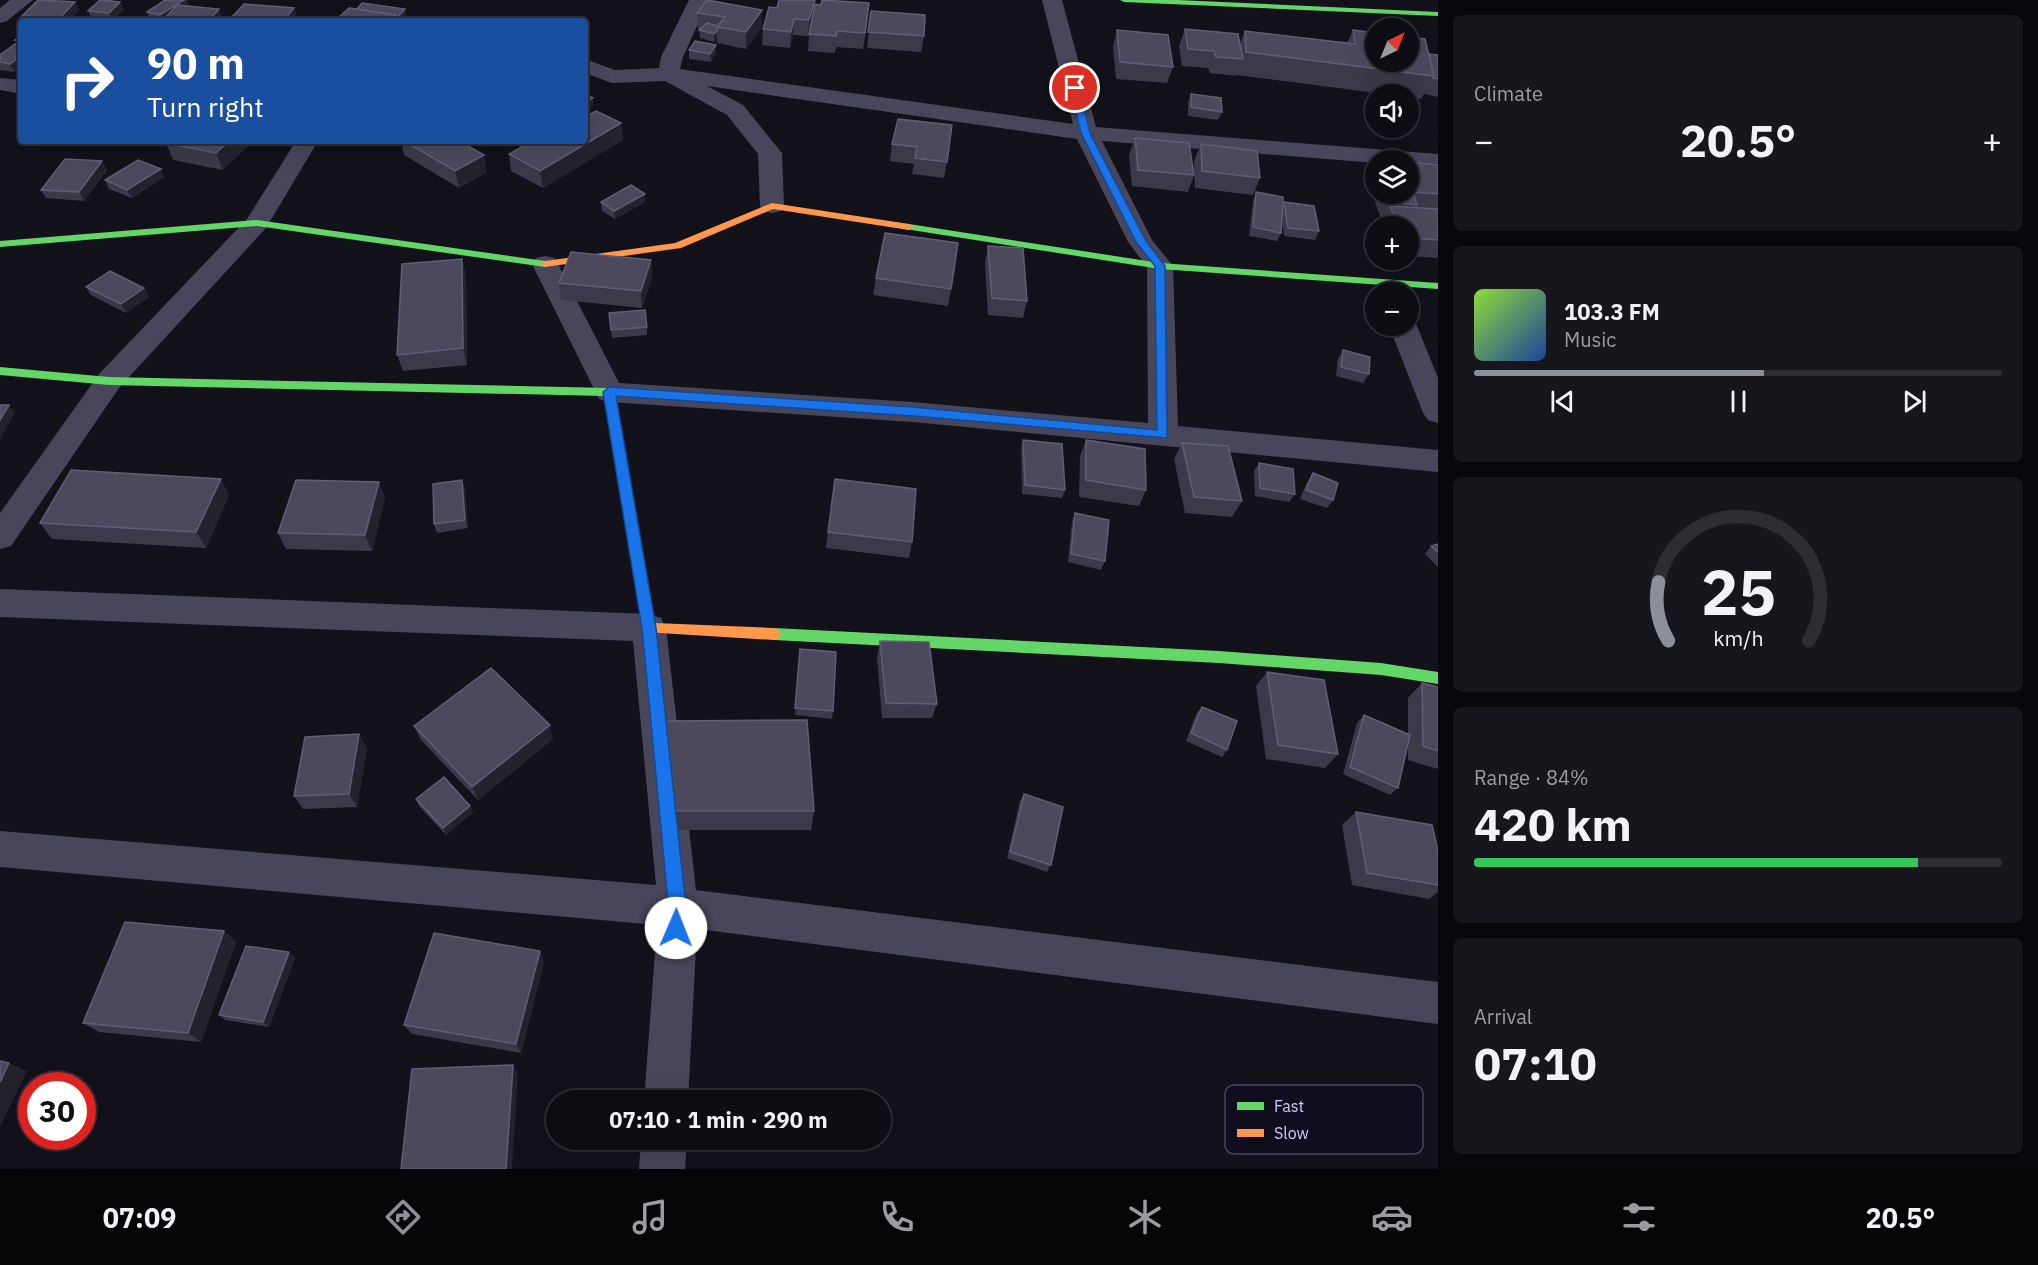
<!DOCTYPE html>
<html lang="en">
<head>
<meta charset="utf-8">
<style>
  :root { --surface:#0e0d14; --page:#17161d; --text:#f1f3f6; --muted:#9b9ca0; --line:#2e2d34; --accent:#8c9099 }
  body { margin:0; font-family:"IBM Plex Sans",sans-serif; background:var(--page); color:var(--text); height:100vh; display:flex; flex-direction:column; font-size:22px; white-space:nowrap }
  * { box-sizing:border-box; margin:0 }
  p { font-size:20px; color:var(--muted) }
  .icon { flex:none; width:33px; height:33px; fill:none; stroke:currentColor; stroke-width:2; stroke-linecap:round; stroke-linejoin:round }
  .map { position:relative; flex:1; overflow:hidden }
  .sheet { display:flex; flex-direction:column; gap:15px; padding:15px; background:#08070b; width:600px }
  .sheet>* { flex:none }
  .hud { position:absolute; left:18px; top:18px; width:570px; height:126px; border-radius:6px; box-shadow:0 6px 24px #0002,0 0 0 2px var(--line); background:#1a4fa0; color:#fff; overflow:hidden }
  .needle { width:39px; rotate:43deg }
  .tools { position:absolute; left:1365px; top:18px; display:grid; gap:12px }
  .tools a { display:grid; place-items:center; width:54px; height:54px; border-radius:50%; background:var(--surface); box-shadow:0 6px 24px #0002,0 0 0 2px var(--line); font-size:30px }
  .speed { position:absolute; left:18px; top:1072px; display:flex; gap:12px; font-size:30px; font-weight:700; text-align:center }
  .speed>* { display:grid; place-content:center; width:78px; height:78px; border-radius:50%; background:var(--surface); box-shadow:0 6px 24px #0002,0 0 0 2px var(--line); line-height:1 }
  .speed .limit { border:9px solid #d22; background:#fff; color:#111 }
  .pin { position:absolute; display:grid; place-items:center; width:51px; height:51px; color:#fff; margin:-26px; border:3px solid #fff; border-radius:50%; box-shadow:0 2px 6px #0007 }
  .me { position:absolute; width:66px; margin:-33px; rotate:1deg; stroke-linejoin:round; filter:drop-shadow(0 0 4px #0008) }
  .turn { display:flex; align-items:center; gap:21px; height:126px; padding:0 30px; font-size:27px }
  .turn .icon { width:78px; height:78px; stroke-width:2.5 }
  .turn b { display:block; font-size:42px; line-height:51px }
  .big { font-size:45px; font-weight:700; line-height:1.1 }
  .sheet .tile { flex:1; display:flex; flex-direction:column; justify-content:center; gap:9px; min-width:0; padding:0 21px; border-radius:9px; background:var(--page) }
  .sheet .dial { align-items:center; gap:0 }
  .dial svg { height:156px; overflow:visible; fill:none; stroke:var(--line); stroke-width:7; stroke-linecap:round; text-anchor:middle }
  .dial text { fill:var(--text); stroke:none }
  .song { display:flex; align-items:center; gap:18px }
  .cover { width:72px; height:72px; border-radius:9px; background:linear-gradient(135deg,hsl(90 70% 55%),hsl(220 70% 35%)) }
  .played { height:6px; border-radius:3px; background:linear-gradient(90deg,var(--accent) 55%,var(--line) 55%) }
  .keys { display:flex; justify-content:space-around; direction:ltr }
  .heat { display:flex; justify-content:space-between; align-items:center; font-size:33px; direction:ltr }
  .charge { height:9px; border-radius:4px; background:linear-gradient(90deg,#34c759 84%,var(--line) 0) }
  .trip { position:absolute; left:546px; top:1090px; width:345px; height:60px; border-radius:30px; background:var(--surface); box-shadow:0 6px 24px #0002,0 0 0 2px var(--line); font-weight:700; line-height:60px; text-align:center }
  .dock { display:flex; height:96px; justify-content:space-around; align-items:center; background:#060508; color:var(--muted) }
  .dock .icon { width:42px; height:42px }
  .dock .active { color:var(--accent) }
  .dock b { font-size:27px; color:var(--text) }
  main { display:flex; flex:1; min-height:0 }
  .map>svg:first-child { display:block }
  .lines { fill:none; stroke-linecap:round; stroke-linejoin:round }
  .street { fill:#47465b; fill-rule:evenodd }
  .fast { fill:#63d668; fill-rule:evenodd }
  .slow { fill:#ff974d; fill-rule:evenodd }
  .wall { fill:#3c394a }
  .shaded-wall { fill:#25222e }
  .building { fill:#4c495d; stroke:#615d76; stroke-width:1.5 }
  .route { fill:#1a73e8; stroke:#114b97; stroke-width:1.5 }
  .key { fill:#100d1e; stroke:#4a4661; stroke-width:1.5 }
  .key-label { font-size:16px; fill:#d2cbfe }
</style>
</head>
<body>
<main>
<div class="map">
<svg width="1438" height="1169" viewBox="0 0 1438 1169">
  <rect width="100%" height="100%" fill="#13111a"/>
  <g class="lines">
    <g class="street">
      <polygon points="10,0 33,0 7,21 0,23 0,8"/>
      <polygon points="689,0 709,0 683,57 680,69 1073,124 1042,0 1062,0 1096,127 1438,154 1438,168 1408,166 1408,160 1376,160 1376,163 1102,141 1152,240 1173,266 1178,426 1438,450 1438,472 913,422 609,402 599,399 532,264 536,258 545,256 554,258 558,264 619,383 913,402 1148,423 1147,267 1128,242 1077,139 707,86 743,105 782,153 784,206 781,211 772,213 763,211 760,206 758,154 727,115 665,81 612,83 585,73 585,59 615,70 659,68 661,57"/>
      <polygon points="0,78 21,80 21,94 0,90"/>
      <polygon points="296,141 318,141 266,228 119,388 11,546 0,549 0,513 99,374 247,219"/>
      <polygon points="1408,319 1417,326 1438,378 1438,423 1428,420 1423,413 1389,326 1408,326"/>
      <polygon points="0,589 649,614 661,618 666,628 696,890 1438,982 1438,1024 697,929 688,1101 644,1101 657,925 0,867 0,831 656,885 633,641 0,617"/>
      <polygon points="641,1140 687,1140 685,1169 639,1169"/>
    </g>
    <g class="fast">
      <polygon points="1120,0 1178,0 1438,12 1438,16 1124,2"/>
      <polygon points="257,220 545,261 550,264 545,267 257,226 0,247 0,241"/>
      <polygon points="909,224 1160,263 1438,283 1438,289 1160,269 905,229 905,225"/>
      <polygon points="0,367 109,377 609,388 615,392 623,440 617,444 611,440 604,396 109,385 0,375"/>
      <polygon points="774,628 1219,651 1381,663 1438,672 1438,684 1381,675 1219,663 774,640 769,638 767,634 769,630"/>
    </g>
    <g class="slow">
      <polygon points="772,203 909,224 914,227 909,230 773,209 681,248 545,267 540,264 545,261 675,243"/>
      <polygon points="617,436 623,440 655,623 774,628 779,630 781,634 779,638 774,640 644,632 611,440"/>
    </g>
  </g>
  <g class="wall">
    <polygon points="186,0 189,6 222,18 218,21 150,20 147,12"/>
    <polygon points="707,0 762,26 746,49 717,43 717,39 714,42 700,38 699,30 700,29 698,29 697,13"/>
    <polygon points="815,0 814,6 868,19 863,49 836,47 835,53 808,51 809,36 808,36 793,35 790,48 762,45 763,29 777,8"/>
    <polygon points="75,2 79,10 69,21 25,21 22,16"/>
    <polygon points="120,2 124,10 112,21 92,19 88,11"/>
    <polygon points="871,11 924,36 921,52 867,48"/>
    <polygon points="1185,29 1240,44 1245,31 1347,43 1353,30 1429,54 1438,55 1438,97 1424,94 1421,99 1408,98 1408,94 1384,94 1237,75 1237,76 1210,73 1208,68 1182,66 1179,46"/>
    <polygon points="1117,30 1173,67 1167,83 1116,79 1113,47"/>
    <polygon points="21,36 21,68 14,72 0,70 0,55 17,43 15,40"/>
    <polygon points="689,50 716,53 711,62 689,59"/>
    <polygon points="1191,94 1222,112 1218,120 1188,116 1188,103"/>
    <polygon points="898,119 947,162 944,178 912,174 914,164 890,161 892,144"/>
    <polygon points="621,123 623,140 543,188 511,171 509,154 528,143 528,141 585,141"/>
    <polygon points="1135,138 1194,175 1188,192 1132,186 1129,155"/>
    <polygon points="168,141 253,141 223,170 173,160 166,143"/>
    <polygon points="401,141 459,141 487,172 459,188 404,155"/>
    <polygon points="1201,144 1260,178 1253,195 1195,188 1194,161"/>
    <polygon points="1375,159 1376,194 1408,194 1438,165 1438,258 1408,256 1408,226 1383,226 1381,223 1383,219 1381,219 1366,176"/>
    <polygon points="102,161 107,170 84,201 46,198 41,190"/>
    <polygon points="164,177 132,198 109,189 105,180"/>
    <polygon points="1256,192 1283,204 1284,202 1319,231 1315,240 1284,236 1282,221 1281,233 1277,241 1249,236 1253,201"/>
    <polygon points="601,202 645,202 615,219 602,211"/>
    <polygon points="988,246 1027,301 1023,318 988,315 985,263"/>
    <polygon points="462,259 466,276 467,365 403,371 397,355"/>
    <polygon points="651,260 652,277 642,308 561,300 559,283"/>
    <polygon points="876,278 951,289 948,306 873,295"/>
    <polygon points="86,287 149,297 126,313 91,295"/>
    <polygon points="609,313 647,327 647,335 612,338"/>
    <polygon points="1343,350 1369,374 1363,383 1336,376 1338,359"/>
    <polygon points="1023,440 1065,490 1062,498 1022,494 1021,448"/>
    <polygon points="1086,440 1146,490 1139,506 1079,497 1080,456"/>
    <polygon points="1182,443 1242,501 1232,517 1185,513 1174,459"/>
    <polygon points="1259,463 1295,494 1289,502 1255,496 1254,471"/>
    <polygon points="1313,473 1333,500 1327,508 1300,499 1307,482"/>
    <polygon points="835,479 912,542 909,558 826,548"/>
    <polygon points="462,480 465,489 468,528 437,533 434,524"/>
    <polygon points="379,482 385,498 372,551 286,549 278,533"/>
    <polygon points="229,495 206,548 52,539 40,523"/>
    <polygon points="1075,513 1105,561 1101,570 1068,562 1072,521"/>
    <polygon points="1438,544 1438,567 1425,554 1431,546"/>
    <polygon points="880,641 937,704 932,718 882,718 877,657"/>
    <polygon points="800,649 833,711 832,719 795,715"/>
    <polygon points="1267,672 1338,754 1325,768 1266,759 1256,686"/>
    <polygon points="1422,683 1438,687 1438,769 1408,760 1408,744 1398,788 1390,795 1343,774 1357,723 1364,715 1408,734 1408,698"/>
    <polygon points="1202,707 1227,750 1222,757 1186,741 1196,714"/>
    <polygon points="414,726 553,739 478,800 421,740"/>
    <polygon points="367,748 357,807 303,809 294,796"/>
    <polygon points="1024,794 1051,865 1047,872 1007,858 1020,801"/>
    <polygon points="416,799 470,806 473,812 446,835 419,806"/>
    <polygon points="661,811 814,811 811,830 663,830"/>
    <polygon points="1356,812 1438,851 1438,892 1429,899 1352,885 1342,825"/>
    <polygon points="224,931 236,942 201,1042 99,1032 83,1023"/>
    <polygon points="295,958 269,1027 225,1020 219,1015"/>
    <polygon points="544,962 521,1053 412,1034 404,1025"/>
  </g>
  <g class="shaded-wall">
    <polygon points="184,0 186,0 189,7 165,18 166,21 162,21 160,15"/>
    <polygon points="815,0 814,15 808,36 809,20"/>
    <polygon points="75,2 79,10 69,21 62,21 60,18"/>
    <polygon points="120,2 124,10 112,21 109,13"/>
    <polygon points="294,8 297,16 293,21 283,21"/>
    <polygon points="219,9 222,18 218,21 208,21"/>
    <polygon points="405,9 407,18 404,21 389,21 395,15"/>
    <polygon points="762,10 762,26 746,49 746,32"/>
    <polygon points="794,19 793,35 790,48 791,32"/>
    <polygon points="717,31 717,39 714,42 714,34"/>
    <polygon points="716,45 716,53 711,62 710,54"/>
    <polygon points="21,56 21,68 14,72 10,64"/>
    <polygon points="593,98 593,107 585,112 585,103"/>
    <polygon points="621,123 623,140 543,188 540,171"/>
    <polygon points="229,141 253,141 223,170 216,153"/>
    <polygon points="484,155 487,172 459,188 455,171"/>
    <polygon points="102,161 107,170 84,201 79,192"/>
    <polygon points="161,169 164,177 132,198 127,190"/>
    <polygon points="645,194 645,202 615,219 614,211"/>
    <polygon points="462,259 466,276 467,365 463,348"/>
    <polygon points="651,260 652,277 642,308 641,291"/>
    <polygon points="144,288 149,297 126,313 121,304"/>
    <polygon points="9,405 15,413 0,439 0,420"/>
    <polygon points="221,479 229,495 206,548 196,532"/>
    <polygon points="462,480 465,489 468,528 465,520"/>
    <polygon points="379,482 385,498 372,551 365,535"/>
    <polygon points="550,725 553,739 478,800 472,787"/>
    <polygon points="359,734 367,748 357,807 349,794"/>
    <polygon points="470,806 473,812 446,835 443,828"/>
    <polygon points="224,931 236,942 201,1042 188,1033"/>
    <polygon points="540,951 544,962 521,1053 516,1044"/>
    <polygon points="289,952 295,958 269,1027 263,1022"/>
    <polygon points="9,1063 27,1071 0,1127 0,1082"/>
    <polygon points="513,1065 518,1073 512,1169 506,1169"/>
  </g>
  <g class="building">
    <polygon points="38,0 41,0 75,2 60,18 22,16"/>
    <polygon points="100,0 102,0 120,2 109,13 88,11"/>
    <polygon points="165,0 184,0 160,15 147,12"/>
    <polygon points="707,0 762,10 746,32 717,27 725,17 697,13"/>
    <polygon points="779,0 815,0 809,20 794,19 791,32 763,29 769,7 777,8"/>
    <polygon points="822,0 869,3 865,33 837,31 836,36 809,34 815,4 821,5"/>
    <polygon points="362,3 405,9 396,19 395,15 357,9"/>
    <polygon points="244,4 294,8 283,21 248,21 230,19"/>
    <polygon points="177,5 219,9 208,21 192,21 165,18"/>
    <polygon points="349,8 395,15 389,21 335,21"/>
    <polygon points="871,11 925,15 924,36 868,32"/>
    <polygon points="707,23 718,26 717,31 714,34 699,30"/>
    <polygon points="1185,29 1238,34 1243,59 1216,57 1214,51 1188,49"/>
    <polygon points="1117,30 1168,35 1173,67 1120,62"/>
    <polygon points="1353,30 1376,33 1376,62 1408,62 1408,37 1425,39 1434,76 1246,52 1245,31 1355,44"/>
    <polygon points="21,36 21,41 15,40"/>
    <polygon points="695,41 716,45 710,54 689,50"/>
    <polygon points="18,42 21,42 21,56 10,64 0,62 0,55"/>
    <polygon points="1429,54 1438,55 1438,79 1433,78 1434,76"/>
    <polygon points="1191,94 1221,98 1222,112 1191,107"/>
    <polygon points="585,95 593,98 585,103"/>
    <polygon points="596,111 621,123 540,171 509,154 532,141 585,141 585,117"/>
    <polygon points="898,119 952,125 947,162 915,158 917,147 892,144"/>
    <polygon points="1135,138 1189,143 1194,175 1138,170"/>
    <polygon points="168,141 229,141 216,153 166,143"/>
    <polygon points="404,141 459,141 484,155 455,171"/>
    <polygon points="1201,144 1257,151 1260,178 1202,171"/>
    <polygon points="65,159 102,161 79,192 41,190"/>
    <polygon points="1375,159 1394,160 1376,160"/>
    <polygon points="138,160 161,169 127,190 105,180"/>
    <polygon points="1408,162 1438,165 1438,194 1413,192 1417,205 1390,202 1387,194 1408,194"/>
    <polygon points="631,185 645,194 614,211 601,202"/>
    <polygon points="1256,192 1283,197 1281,233 1253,227"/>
    <polygon points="1284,202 1314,206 1319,231 1288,228"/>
    <polygon points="1390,206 1438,209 1438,240 1408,238 1408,226 1399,226"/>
    <polygon points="885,233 958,243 951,289 876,278"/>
    <polygon points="988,246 1023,248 1027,301 992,298"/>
    <polygon points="571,252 651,260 641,291 559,283"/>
    <polygon points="462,259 463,348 397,355 402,264"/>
    <polygon points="110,271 144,288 121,304 86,287"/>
    <polygon points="645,310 647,327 611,330 609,313"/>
    <polygon points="1343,350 1370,357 1369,374 1341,367"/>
    <polygon points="0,405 9,405 0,420"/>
    <polygon points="1023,440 1062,444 1065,490 1025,485"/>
    <polygon points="1086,440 1145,449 1146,490 1086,480"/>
    <polygon points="1182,443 1228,446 1242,501 1194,497"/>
    <polygon points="1259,463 1293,469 1295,494 1260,488"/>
    <polygon points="71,470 221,479 196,532 40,523"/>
    <polygon points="1313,473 1338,483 1333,500 1306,490"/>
    <polygon points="835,479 916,489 912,542 828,532"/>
    <polygon points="296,480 379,482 365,535 278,533"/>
    <polygon points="462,480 465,520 434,524 433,484"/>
    <polygon points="1075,513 1109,520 1105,561 1071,554"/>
    <polygon points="1438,544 1438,552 1431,546"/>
    <polygon points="880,641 929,642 937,704 886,703"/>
    <polygon points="800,649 836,652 833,711 795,708"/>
    <polygon points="491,668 550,725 472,787 414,726"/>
    <polygon points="1267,672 1324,680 1338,754 1278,745"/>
    <polygon points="1422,683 1438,687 1438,751 1423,746"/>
    <polygon points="1202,707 1237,721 1227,750 1191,733"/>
    <polygon points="1364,715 1410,735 1398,788 1350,767"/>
    <polygon points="807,720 814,811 661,811 664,721"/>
    <polygon points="359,734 349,794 294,796 305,737"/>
    <polygon points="444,777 470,806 443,828 416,799"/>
    <polygon points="1024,794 1063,807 1051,865 1010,852"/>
    <polygon points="1356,812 1432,825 1438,851 1438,885 1367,873"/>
    <polygon points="125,922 224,931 188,1033 83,1023"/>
    <polygon points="434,933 540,951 516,1044 404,1025"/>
    <polygon points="246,946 289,952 263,1022 219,1015"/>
    <polygon points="0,1061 9,1063 0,1082"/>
    <polygon points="513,1065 506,1169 401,1169 412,1069"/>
  </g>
  <polygon class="route" points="1075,86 1079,88 1090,133 1146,241 1165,266 1167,438 913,416 616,396 656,628 686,907 682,934 676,937 671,934 642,628 603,392 609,387 913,407 1157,430 1155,266 1136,242 1081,133 1070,88"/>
  <rect x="1225" y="1085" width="198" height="69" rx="9" class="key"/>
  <rect x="1237" y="1102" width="27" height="8" fill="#63d668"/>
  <rect x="1237" y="1129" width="27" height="8" fill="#ff974d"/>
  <g class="key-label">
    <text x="1274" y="1112">Fast</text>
    <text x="1274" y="1139">Slow</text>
  </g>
</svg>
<div class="tools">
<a><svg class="needle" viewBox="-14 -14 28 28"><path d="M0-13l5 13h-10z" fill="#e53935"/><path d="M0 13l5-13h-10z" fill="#9b9ca0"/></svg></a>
<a><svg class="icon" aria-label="sound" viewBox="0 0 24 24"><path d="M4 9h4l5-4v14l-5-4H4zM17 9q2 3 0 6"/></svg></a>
<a><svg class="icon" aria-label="layers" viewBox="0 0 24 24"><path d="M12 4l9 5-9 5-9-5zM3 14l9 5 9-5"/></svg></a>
<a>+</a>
<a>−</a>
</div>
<div class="speed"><div class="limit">30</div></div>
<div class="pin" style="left:1075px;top:88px;background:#d93025"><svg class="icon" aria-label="arrive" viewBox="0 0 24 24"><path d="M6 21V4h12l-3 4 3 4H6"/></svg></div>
<svg class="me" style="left:676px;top:928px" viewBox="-20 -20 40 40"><circle r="19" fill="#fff"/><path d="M0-13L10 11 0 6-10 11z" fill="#1a73e8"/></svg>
<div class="trip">07:10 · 1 min · 290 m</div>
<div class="hud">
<div class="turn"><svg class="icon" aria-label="right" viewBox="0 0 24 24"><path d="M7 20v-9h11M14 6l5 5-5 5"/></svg><div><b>90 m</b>Turn right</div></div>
</div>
</div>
<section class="sheet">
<div class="tile"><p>Climate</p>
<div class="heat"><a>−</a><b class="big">20.5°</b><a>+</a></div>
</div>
<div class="tile">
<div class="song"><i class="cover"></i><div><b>103.3 FM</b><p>Music</p></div></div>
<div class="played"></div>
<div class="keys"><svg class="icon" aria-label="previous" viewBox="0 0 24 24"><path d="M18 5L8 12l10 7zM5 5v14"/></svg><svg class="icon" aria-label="pause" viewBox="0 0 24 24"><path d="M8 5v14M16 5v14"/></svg><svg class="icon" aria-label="next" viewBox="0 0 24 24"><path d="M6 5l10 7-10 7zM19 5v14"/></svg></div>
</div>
<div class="tile dial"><svg viewBox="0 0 100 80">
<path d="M14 69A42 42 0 1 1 86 69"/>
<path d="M14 69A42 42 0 0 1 9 39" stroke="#8c9099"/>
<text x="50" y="56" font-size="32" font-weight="700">25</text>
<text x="50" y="72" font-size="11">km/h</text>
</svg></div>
<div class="tile"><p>Range · 84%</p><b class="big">420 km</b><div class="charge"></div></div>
<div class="tile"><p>Arrival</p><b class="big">07:10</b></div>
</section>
</main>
<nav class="dock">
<b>07:09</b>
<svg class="icon active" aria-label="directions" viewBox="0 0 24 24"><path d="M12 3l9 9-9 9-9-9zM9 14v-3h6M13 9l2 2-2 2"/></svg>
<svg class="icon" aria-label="music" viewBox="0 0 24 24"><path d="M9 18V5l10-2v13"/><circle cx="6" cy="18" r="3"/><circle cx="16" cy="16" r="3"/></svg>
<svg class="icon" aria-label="phone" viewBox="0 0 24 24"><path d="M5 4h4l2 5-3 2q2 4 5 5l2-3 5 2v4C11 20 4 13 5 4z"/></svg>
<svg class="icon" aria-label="climate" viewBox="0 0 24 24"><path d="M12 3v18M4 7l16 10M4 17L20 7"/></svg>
<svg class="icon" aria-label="car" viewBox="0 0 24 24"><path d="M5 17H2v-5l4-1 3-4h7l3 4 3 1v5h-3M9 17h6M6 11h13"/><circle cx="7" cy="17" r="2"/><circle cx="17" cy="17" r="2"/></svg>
<svg class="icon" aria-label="filters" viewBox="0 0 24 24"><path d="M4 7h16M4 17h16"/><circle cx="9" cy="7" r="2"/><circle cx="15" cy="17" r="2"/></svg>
<b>20.5°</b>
</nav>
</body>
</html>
